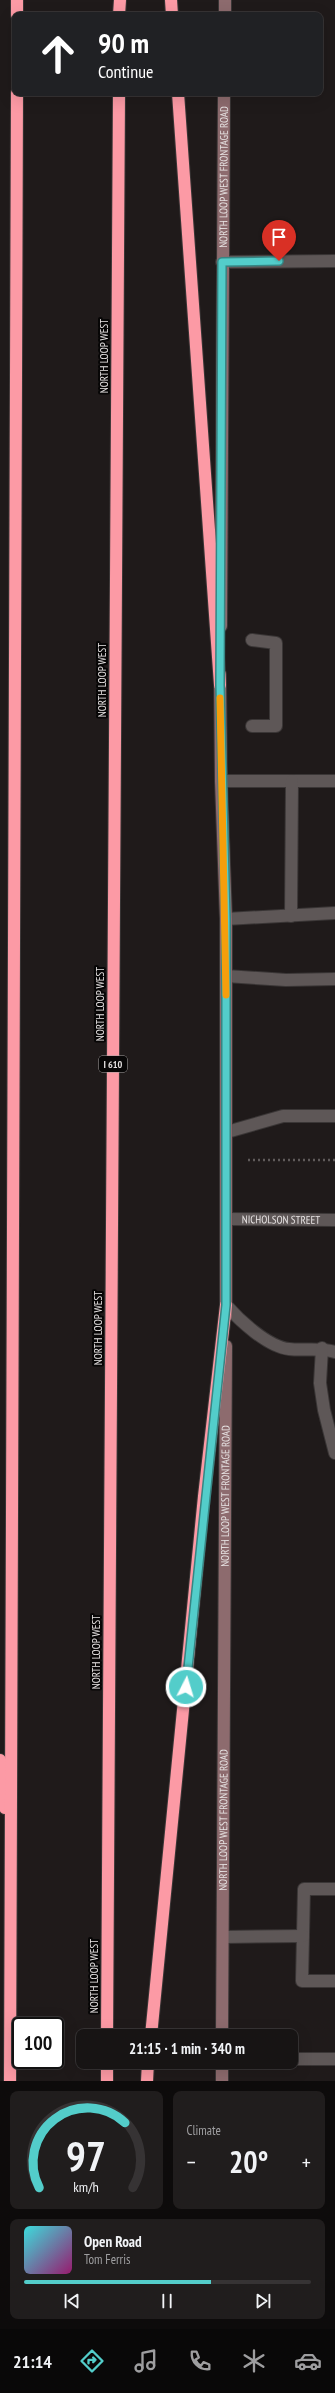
<!DOCTYPE html>
<html lang="en">
<head>
<meta charset="utf-8">
<style>
  :root { --surface:#171414; --page:#201d1d; --text:#f1f3f6; --muted:#9e9ea0; --line:#363334; --accent:#53cdca }
  body { margin:0; font-family:"PT Sans Narrow",sans-serif; background:var(--page); color:var(--text); height:100vh; display:flex; flex-direction:column; font-size:15px; white-space:nowrap }
  * { box-sizing:border-box; margin:0 }
  p { font-size:13px; color:var(--muted) }
  .icon { flex:none; width:22px; height:22px; fill:none; stroke:currentColor; stroke-width:2; stroke-linecap:round; stroke-linejoin:round }
  .map { position:relative; height:2081px; overflow:hidden }
  .drawer { display:flex; flex-direction:column; gap:10px; padding:10px; background:#0d0b0b; flex:1 }
  .drawer>* { flex:none }
  .banner { position:absolute; left:12px; top:12px; width:311px; height:84px; border-radius:8px; box-shadow:0 4px 16px #0002,0 0 0 1px var(--line); background:#202124; color:#fff; overflow:hidden }
  .speed { position:absolute; left:12px; top:2017px; display:flex; gap:8px; font-size:20px; font-weight:700; text-align:center }
  .speed>* { display:grid; place-content:center; width:52px; height:52px; border-radius:50%; background:var(--surface); box-shadow:0 4px 16px #0002,0 0 0 1px var(--line); line-height:1 }
  .speed .limit { border:2px solid #111; border-radius:6px; background:#fff; color:#111 }
  .pin { position:absolute; display:grid; place-items:center; width:34px; height:34px; color:#fff; margin:-41px -17px; border-radius:50% 50% 50% 0; rotate:-45deg; box-shadow:0 0 4px #0007 }
  .pin .icon { rotate:45deg }
  .me { position:absolute; width:44px; margin:-22px; rotate:5deg; stroke-linejoin:round; filter:drop-shadow(0 0 3px #0008) }
  .turn { display:flex; align-items:center; gap:14px; height:84px; padding:0 20px; font-size:18px }
  .turn .icon { width:52px; height:52px; stroke-width:2.5 }
  .turn b { display:block; font-size:28px; line-height:34px }
  .big { font-size:30px; font-weight:700; line-height:1.1 }
  .drawer .widget { flex:1; display:flex; flex-direction:column; justify-content:center; gap:6px; min-width:0; padding:0 14px; border-radius:8px; background:var(--page) }
  .drawer .dial { align-items:center; gap:0 }
  .dial svg { height:104px; overflow:visible; fill:none; stroke:var(--line); stroke-width:7; stroke-linecap:round; text-anchor:middle }
  .dial text { fill:var(--text); stroke:none }
  .song { display:flex; align-items:center; gap:12px }
  .cover { width:48px; height:48px; border-radius:6px; background:linear-gradient(135deg,hsl(180 70% 55%),hsl(320 70% 35%)) }
  .played { height:4px; border-radius:2px; background:linear-gradient(90deg,var(--accent) 65%,var(--line) 65%) }
  .keys { display:flex; justify-content:space-around; direction:ltr }
  .heat { display:flex; justify-content:space-between; align-items:center; font-size:22px; direction:ltr }
  .drawer .tiles { flex:1; display:grid; gap:10px; grid-template-columns:1fr 1fr }
  .widget:last-child { grid-column:span 2 }
  .trip { position:absolute; left:76px; top:2029px; width:222px; height:40px; border-radius:8px; background:var(--surface); box-shadow:0 4px 16px #0002,0 0 0 1px var(--line); font-weight:700; line-height:40px; text-align:center }
  .dock { display:flex; height:64px; justify-content:space-around; align-items:center; background:#090808; color:var(--muted) }
  .dock .icon { width:28px; height:28px }
  .dock .current { color:var(--accent) }
  .dock b { font-size:18px; color:var(--text) }
  .map>svg:first-child { display:block }
  .lines { fill:none; stroke-linecap:round; stroke-linejoin:round }
  .lane-casing { stroke:#3a3636; stroke-width:14 }
  .street-casing { stroke:#3a3636; stroke-width:14 }
  .secondary-casing { stroke:#3a3636; stroke-width:14 }
  .highway-casing { stroke:#3a3636; stroke-width:14 }
  .path { stroke:#605b5b; stroke-width:2.5; stroke-dasharray:2 3; stroke-linecap:butt }
  .lane { stroke:#5e5757; stroke-width:12 }
  .street { stroke:#5e5757; stroke-width:12 }
  .secondary { stroke:#8d6b6e; stroke-width:12 }
  .highway { stroke:#fc9aa5; stroke-width:12 }
  .route-casing { stroke:#368583; stroke-width:10 }
  .route { stroke:#53cdca; stroke-width:7 }
  .slow { stroke:#f59e0b; stroke-width:7 }
  .labels { text-anchor:middle; stroke-width:4; stroke-linejoin:round; paint-order:stroke }
  .shield { fill:#070606; stroke:#a4a1a1; stroke-width:1 }
  .shield-label { font-size:10px; font-weight:bold; fill:#e7e3e3 }
  .street-label { font-size:11px; fill:#e7e3e3; stroke:#070606 }
</style>
</head>
<body>
<div class="map">
<svg width="335" height="2081" viewBox="0 0 335 2081">
  <rect width="100%" height="100%" fill="#1f1a1a"/>
  <g class="lines">
    <defs>
      <g id="lane">
        <polyline points="252,726 276,726 276,643 252,640"/>
        <polyline points="221,781 335,781"/>
        <polyline points="291,916 292,781"/>
        <polyline points="226,919 335,913"/>
        <polyline points="226,976 286,980 335,979"/>
        <polyline points="227,1132 283,1116 335,1116"/>
        <path d="M 226,1305 C 239,1320 268,1347 289,1349 C 305,1351 319,1347 335,1352"/>
        <polyline points="322,1348 320,1383 324,1410 335,1453"/>
        <polyline points="335,1889 304,1889 302,1981 335,1981"/>
        <polyline points="223,1937 303,1936"/>
        <polyline points="291,2059 335,2059"/>
      </g>
      <g id="street">
        <polyline points="222,262 335,261"/>
        <path id="s1" d="M 227,1219 L 335,1220"/>
      </g>
      <g id="secondary">
        <polyline points="225,15 225,0"/>
        <path id="s2" d="M 221,626 L 224,93"/>
        <polyline points="220,674 221,781 226,919 226,1316"/>
        <path id="s3" d="M 222,2036 L 226,1346"/>
        <polyline points="222,2081 222,2062"/>
      </g>
      <g id="highway">
        <polyline points="171,0 172,15"/>
        <polyline points="17,15 17,0"/>
        <polyline points="119,15 120,0"/>
        <polyline points="178,93 220,685"/>
        <polyline points="0,1760 5,1808"/>
        <polyline points="107,2036 119,93"/>
        <polyline points="151,2036 204,1496 226,1305"/>
        <polyline points="10,2081 17,93"/>
        <polyline points="107,2081 107,2062"/>
        <polyline points="147,2081 148,2062"/>
      </g>
    </defs>
    <use href="#lane" class="lane-casing"/>
    <use href="#street" class="street-casing"/>
    <use href="#secondary" class="secondary-casing"/>
    <use href="#highway" class="highway-casing"/>
    <polyline class="path" points="248,1160 335,1160"/>
    <use href="#lane" class="lane"/>
    <use href="#street" class="street"/>
    <use href="#secondary" class="secondary"/>
    <use href="#highway" class="highway"/>
  </g>
  <g class="lines">
    <defs>
      <polyline id="route" points="186,1687 226,1305 226,919 220,685 222,262 279,261"/>
    </defs>
    <use href="#route" class="route-casing"/>
    <use href="#route" class="route"/>
    <polyline class="slow" points="220,698 226,995"/>
  </g>
  <g class="labels">
    <rect class="shield" x="99" y="1056" width="28" height="16" rx="3"/>
    <g class="shield-label">
      <text x="113" y="1068">I 610</text>
    </g>
    <g class="street-label">
      <text dy="4" stroke="none"><textPath href="#s2" startOffset="449">NORTH LOOP WEST FRONTAGE ROAD</textPath></text>
      <text transform="translate(104 356) rotate(-90)" y="4">NORTH LOOP WEST</text>
      <text transform="translate(102 680) rotate(-90)" y="4">NORTH LOOP WEST</text>
      <text transform="translate(100 1004) rotate(-90)" y="4">NORTH LOOP WEST</text>
      <text dy="4" stroke="none"><textPath href="#s1" startOffset="54">NICHOLSON STREET</textPath></text>
      <text transform="translate(98 1328) rotate(-90)" y="4">NORTH LOOP WEST</text>
      <text dy="4" stroke="none"><textPath href="#s3" startOffset="540">NORTH LOOP WEST FRONTAGE ROAD</textPath></text>
      <text transform="translate(96 1652) rotate(-90)" y="4">NORTH LOOP WEST</text>
      <text dy="4" stroke="none"><textPath href="#s3" startOffset="216">NORTH LOOP WEST FRONTAGE ROAD</textPath></text>
      <text transform="translate(94 1976) rotate(-90)" y="4">NORTH LOOP WEST</text>
    </g>
  </g>
</svg>
<div class="speed"><div class="limit">100</div></div>
<div class="pin" style="left:279px;top:261px;background:#d93025"><svg class="icon" aria-label="arrive" viewBox="0 0 24 24"><path d="M6 21V4h12l-3 4 3 4H6"/></svg></div>
<svg class="me" style="left:186px;top:1687px" viewBox="-20 -20 40 40"><circle r="17" fill="#53cdca" stroke="#fff" stroke-width="3"/><path d="M0-11L8 9 0 5-8 9z" fill="#fff"/></svg>
<div class="trip">21:15 · 1 min · 340 m</div>
<div class="banner">
<div class="turn"><svg class="icon" aria-label="ahead" viewBox="0 0 24 24"><path d="M12 20V5M6 11l6-6 6 6"/></svg><div><b>90 m</b>Continue</div></div>
</div>
</div>
<section class="drawer">
<div class="tiles">
<div class="widget dial"><svg viewBox="0 0 100 80">
<path d="M14 69A42 42 0 1 1 86 69"/>
<path d="M14 69A42 42 0 0 1 80 19" stroke="#53cdca"/>
<text x="50" y="56" font-size="32" font-weight="700">97</text>
<text x="50" y="72" font-size="11">km/h</text>
</svg></div>
<div class="widget"><p>Climate</p>
<div class="heat"><a>−</a><b class="big">20°</b><a>+</a></div>
</div>
<div class="widget">
<div class="song"><i class="cover"></i><div><b>Open Road</b><p>Tom Ferris</p></div></div>
<div class="played"></div>
<div class="keys"><svg class="icon" aria-label="previous" viewBox="0 0 24 24"><path d="M18 5L8 12l10 7zM5 5v14"/></svg><svg class="icon" aria-label="pause" viewBox="0 0 24 24"><path d="M8 5v14M16 5v14"/></svg><svg class="icon" aria-label="next" viewBox="0 0 24 24"><path d="M6 5l10 7-10 7zM19 5v14"/></svg></div>
</div>
</div>
</section>
<nav class="dock">
<b>21:14</b>
<svg class="icon current" aria-label="directions" viewBox="0 0 24 24"><path d="M12 3l9 9-9 9-9-9zM9 14v-3h6M13 9l2 2-2 2"/></svg>
<svg class="icon" aria-label="music" viewBox="0 0 24 24"><path d="M9 18V5l10-2v13"/><circle cx="6" cy="18" r="3"/><circle cx="16" cy="16" r="3"/></svg>
<svg class="icon" aria-label="phone" viewBox="0 0 24 24"><path d="M5 4h4l2 5-3 2q2 4 5 5l2-3 5 2v4C11 20 4 13 5 4z"/></svg>
<svg class="icon" aria-label="climate" viewBox="0 0 24 24"><path d="M12 3v18M4 7l16 10M4 17L20 7"/></svg>
<svg class="icon" aria-label="car" viewBox="0 0 24 24"><path d="M5 17H2v-5l4-1 3-4h7l3 4 3 1v5h-3M9 17h6M6 11h13"/><circle cx="7" cy="17" r="2"/><circle cx="17" cy="17" r="2"/></svg>
</nav>
</body>
</html>
